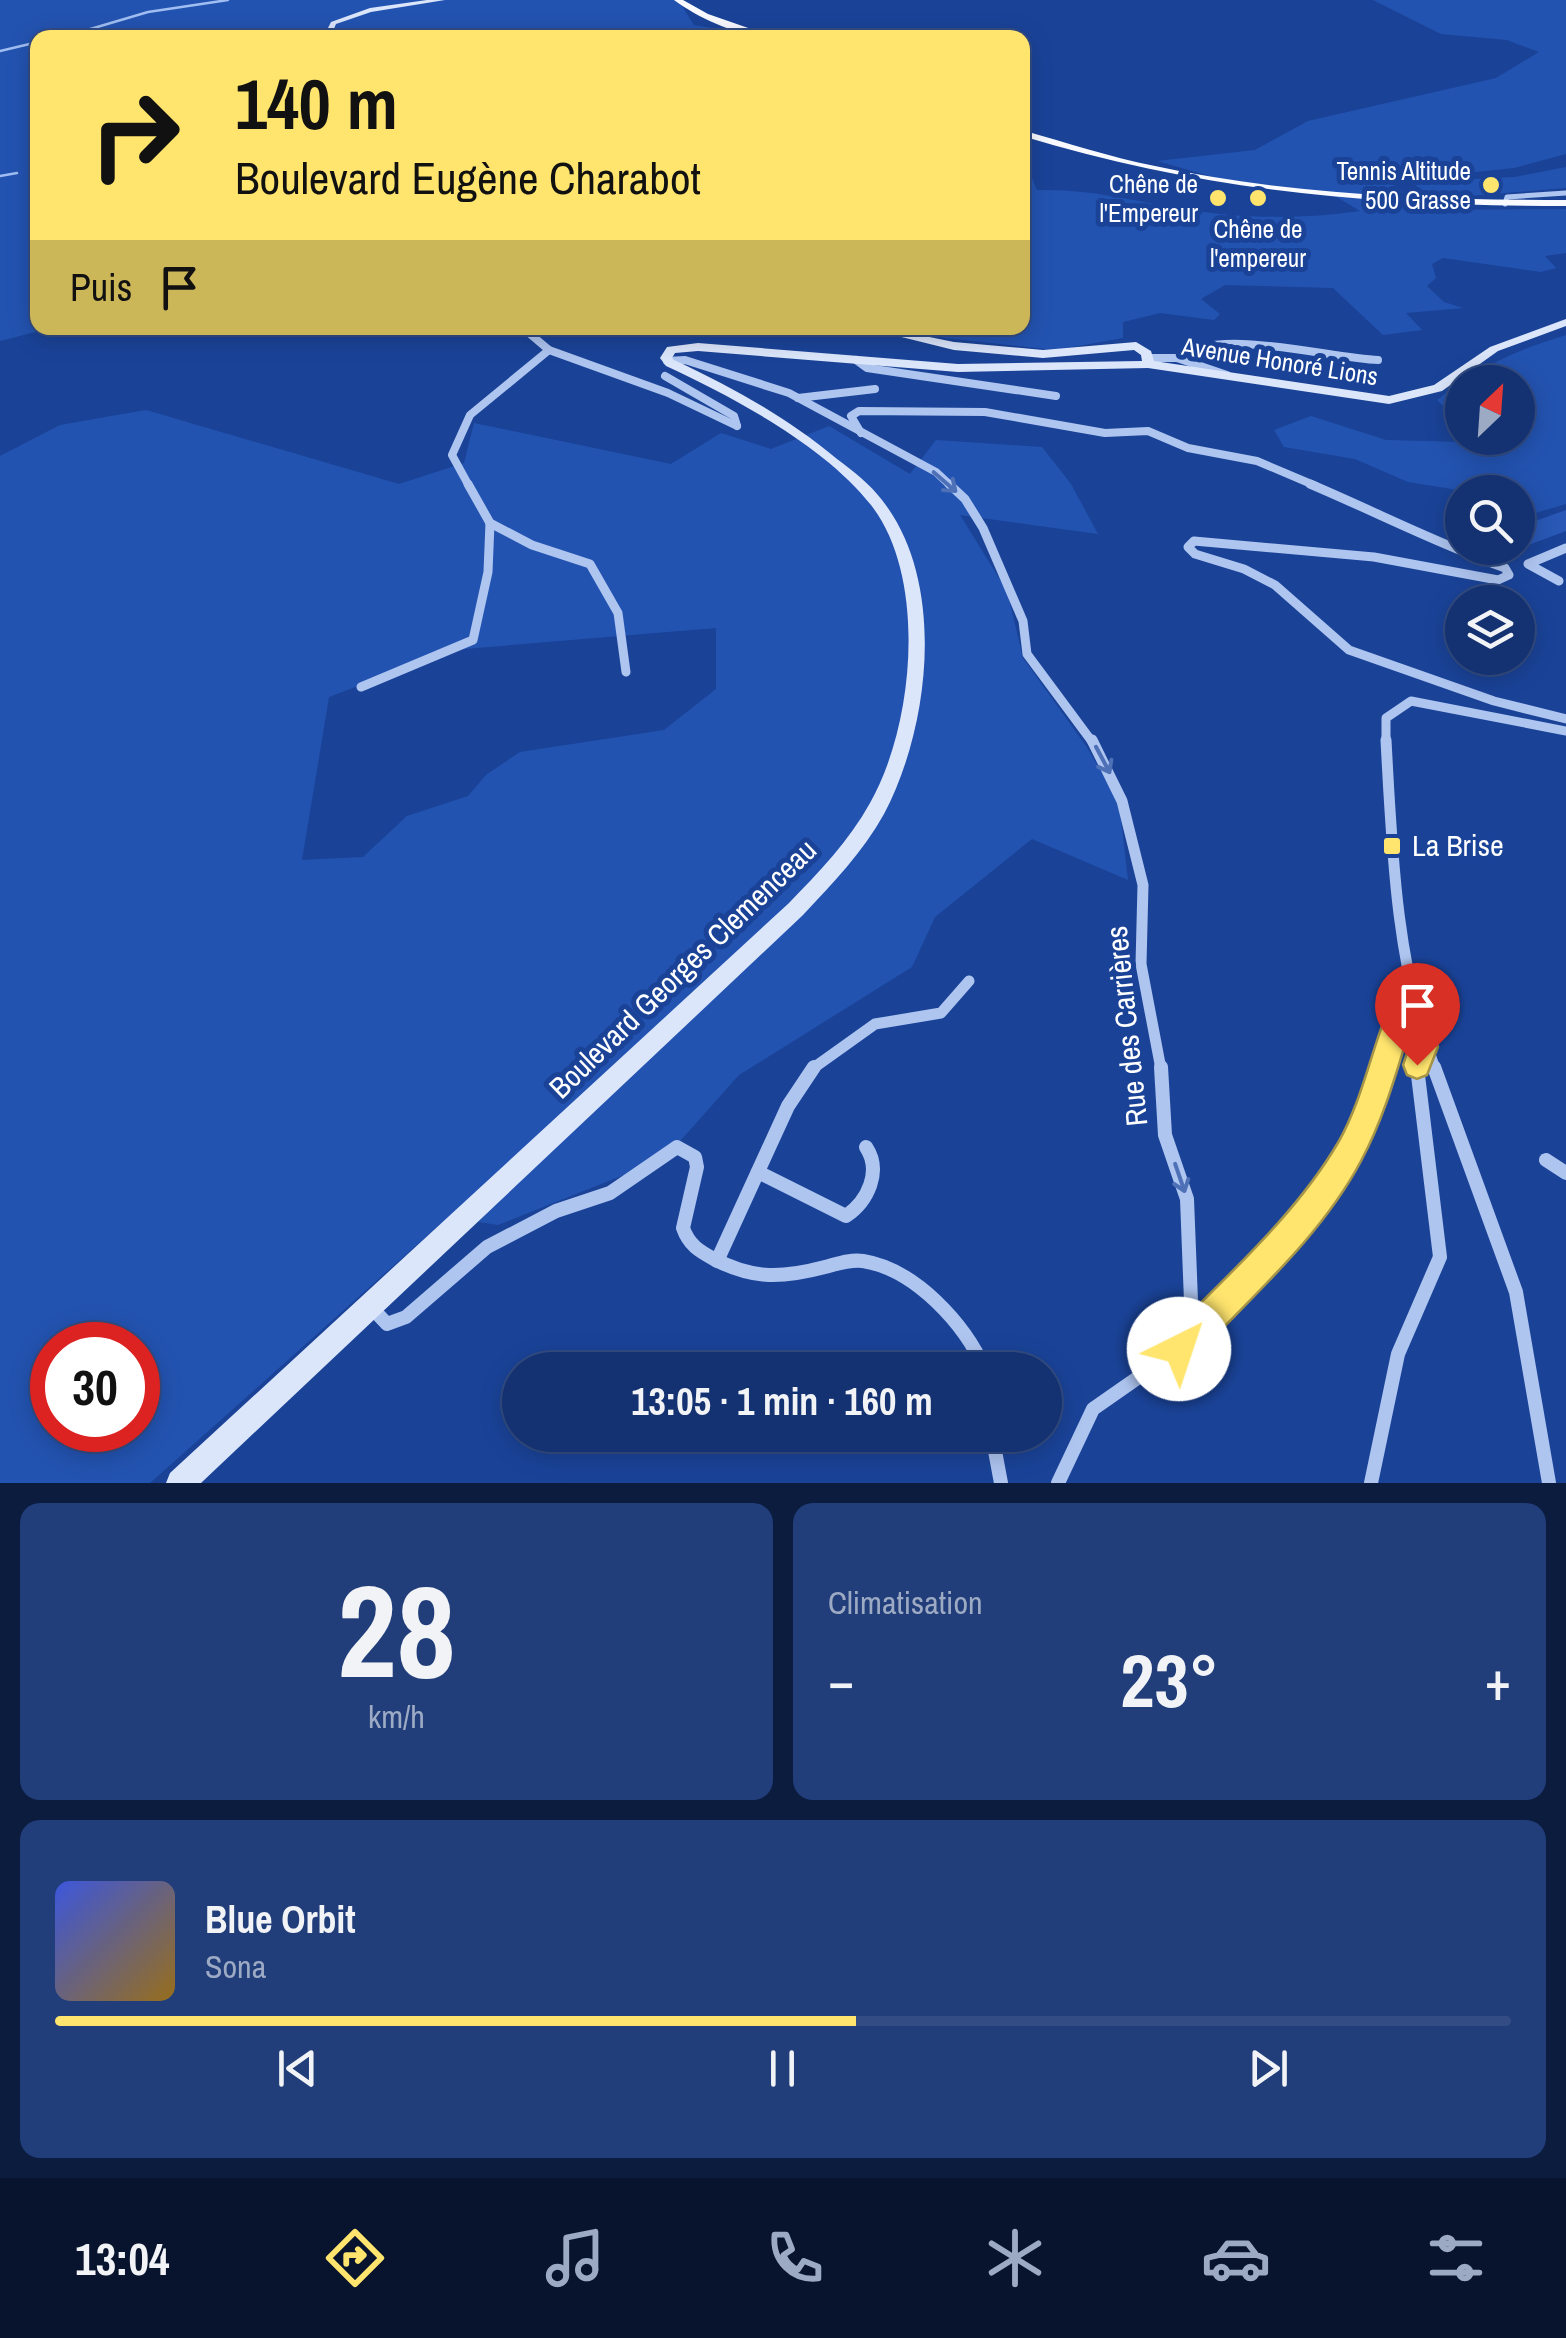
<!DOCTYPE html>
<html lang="fr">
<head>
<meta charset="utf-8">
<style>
  :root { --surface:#143272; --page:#213e7a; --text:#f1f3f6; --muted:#9daac4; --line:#334d84; --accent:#ffe56e }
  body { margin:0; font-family:"Archivo Narrow",sans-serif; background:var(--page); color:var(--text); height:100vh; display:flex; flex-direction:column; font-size:38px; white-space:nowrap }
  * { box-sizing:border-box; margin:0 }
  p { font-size:32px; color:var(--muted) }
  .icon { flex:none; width:55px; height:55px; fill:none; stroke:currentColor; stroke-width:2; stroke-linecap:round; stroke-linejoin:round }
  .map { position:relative; height:1483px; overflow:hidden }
  .drawer { display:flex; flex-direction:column; gap:20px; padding:20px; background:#0b1c3f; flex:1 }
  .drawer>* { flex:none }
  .top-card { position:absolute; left:30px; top:30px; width:1000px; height:305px; border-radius:20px; box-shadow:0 5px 25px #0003,0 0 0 2px var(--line); background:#ffe56e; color:#111; overflow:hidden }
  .needle { width:65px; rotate:25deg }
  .controls { position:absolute; left:1445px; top:365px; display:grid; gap:20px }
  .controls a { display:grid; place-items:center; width:90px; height:90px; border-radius:50%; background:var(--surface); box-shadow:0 5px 25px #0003,0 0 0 2px var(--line); font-size:50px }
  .speed { position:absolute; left:30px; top:1322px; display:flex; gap:20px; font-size:50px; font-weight:700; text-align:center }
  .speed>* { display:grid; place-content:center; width:130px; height:130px; border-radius:50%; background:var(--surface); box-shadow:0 5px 25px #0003,0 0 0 2px var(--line); line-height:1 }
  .speed .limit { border:15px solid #d22; background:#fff; color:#111 }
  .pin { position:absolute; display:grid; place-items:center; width:85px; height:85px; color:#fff; margin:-102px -42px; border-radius:50% 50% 50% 0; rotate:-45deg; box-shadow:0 0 10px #0007 }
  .pin .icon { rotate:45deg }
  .me { position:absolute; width:110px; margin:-55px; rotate:41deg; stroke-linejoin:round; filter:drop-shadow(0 0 8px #0008) }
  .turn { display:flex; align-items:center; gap:35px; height:210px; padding:0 40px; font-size:45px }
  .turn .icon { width:130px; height:130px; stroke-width:2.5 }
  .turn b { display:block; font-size:70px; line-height:85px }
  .then { display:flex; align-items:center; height:95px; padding:0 40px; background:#0003; gap:20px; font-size:38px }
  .big { font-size:75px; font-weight:800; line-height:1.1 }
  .drawer .card { flex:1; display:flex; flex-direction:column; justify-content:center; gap:15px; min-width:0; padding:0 35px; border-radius:20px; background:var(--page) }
  .drawer .dial { align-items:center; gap:0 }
  .dial b { font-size:130px; line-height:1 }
  .song { display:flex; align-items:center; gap:30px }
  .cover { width:120px; height:120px; border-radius:15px; background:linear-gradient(135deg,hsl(230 70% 55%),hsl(40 70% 35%)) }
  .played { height:10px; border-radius:5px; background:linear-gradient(90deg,var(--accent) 55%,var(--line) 55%) }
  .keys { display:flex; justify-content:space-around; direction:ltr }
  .heat { display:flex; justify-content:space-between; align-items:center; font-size:55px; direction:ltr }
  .drawer .tiles { flex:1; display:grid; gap:20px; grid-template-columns:1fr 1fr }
  .card:last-child { grid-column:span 2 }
  .trip { position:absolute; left:502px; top:1352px; width:560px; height:100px; border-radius:50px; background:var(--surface); box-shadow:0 5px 25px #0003,0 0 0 2px var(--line); font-weight:800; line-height:100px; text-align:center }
  .dock { display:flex; height:160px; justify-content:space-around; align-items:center; background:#08142e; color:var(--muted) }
  .dock .icon { width:70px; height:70px }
  .dock .on { color:var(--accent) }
  .dock b { font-size:45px; color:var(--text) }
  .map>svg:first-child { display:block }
  .green { fill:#2353b1; fill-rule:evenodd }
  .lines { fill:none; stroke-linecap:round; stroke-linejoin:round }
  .stream { stroke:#a1bef2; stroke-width:2.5 }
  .building { fill:#2958b6 }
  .street-far4 { stroke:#aec5f0; stroke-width:5 }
  .street-far3 { stroke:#aec5f0; stroke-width:8 }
  .street-far2 { stroke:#aec5f0; stroke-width:9 }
  .street-far1 { stroke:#aec5f0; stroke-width:11 }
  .street { stroke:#aec5f0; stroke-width:14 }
  .secondary { fill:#dce6fb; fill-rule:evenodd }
  .primary { fill:#f8faff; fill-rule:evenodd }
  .oneway { stroke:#4e70b7 }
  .route { fill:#ffe56e; stroke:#a69548; stroke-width:2.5 }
  .poi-dot { fill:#ffe56e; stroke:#1a4398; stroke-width:4 }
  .labels { text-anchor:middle; stroke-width:10; stroke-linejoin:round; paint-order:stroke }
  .far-poi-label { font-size:25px; fill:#fff; stroke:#1a4398; text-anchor:end }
  .far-street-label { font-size:25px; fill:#fff; stroke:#1a4398 }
  .poi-label { font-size:30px; fill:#fff; stroke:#1a4398; text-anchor:start }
  .street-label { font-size:30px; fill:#fff; stroke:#1a4398 }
</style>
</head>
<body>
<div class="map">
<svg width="1566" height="1483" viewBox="0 0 1566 1483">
  <rect width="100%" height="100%" fill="#1a4398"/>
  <g class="green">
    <polygon points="0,0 678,0 694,25 766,37 38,38 38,328 51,328 0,341"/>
    <path d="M 1373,0 L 1566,0 L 1566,154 L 1514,168 L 1388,181 L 1429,210 L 1566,209 L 1566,253 L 1545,256 L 1556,268 L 1541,272 L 1443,258 L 1432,264 L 1436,278 L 1427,286 L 1444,302 L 1463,308 L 1406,313 L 1422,330 L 1383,335 L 1333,288 L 1225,285 L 1201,299 L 1220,314 L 1214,320 L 1160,313 L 1123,322 L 1123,338 L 1055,350 L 945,338 L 898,328 L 1022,328 L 1023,172 L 1030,173 L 1037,190 C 1094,189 1136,202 1190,210 C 1244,219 1307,219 1360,211 L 1330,193 L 1220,179 L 1157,161 L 1255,150 L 1308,121 L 1496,78 L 1539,52 L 1507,40 L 1441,34 Z"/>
    <polygon points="1566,167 1566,188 1431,199 1412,182 1515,177"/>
    <path d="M 1566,335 L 1566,504 L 1518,518 L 1518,492 L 1471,492 L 1408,482 L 1355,459 L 1284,447 L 1274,430 L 1311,416 L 1386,440 L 1462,442 L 1469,438 L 1518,438 L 1518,382 L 1462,382 L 1462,425 L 1437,400 C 1477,367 1517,350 1566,335 Z"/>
    <path d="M 146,410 L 399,484 L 464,463 L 474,423 L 671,464 L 721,433 L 771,449 L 829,426 L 910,474 L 936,440 L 1042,447 L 1071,484 L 1098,534 L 960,515 L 1007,591 L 1023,658 L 1086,746 L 1119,802 L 1128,880 L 1032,839 L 935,917 L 912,967 L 739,1075 L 664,1159 L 498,1225 L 448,1217 L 150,1483 L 0,1483 L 0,456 L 60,425 ZM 716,628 L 716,689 L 664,730 L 520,752 L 486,775 L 468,796 L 407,816 L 363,857 L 302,860 L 329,697 L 452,650 ZM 52,1345 L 138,1345 L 138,1430 L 52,1430 Z"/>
  </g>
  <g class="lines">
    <g class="stream">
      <polyline points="60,38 148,12 228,0"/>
      <polyline points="0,51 38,42"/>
      <polyline points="0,176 17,173"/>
    </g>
  </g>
  <polygon class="building" points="1566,510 1566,531 1518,549 1518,527"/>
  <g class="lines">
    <polyline class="street-far4" points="1505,204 1507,197 1566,193"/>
    <g class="street-far3">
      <polyline points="523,328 549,350 668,393 737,426"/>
      <polyline points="1148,358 1177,358 1227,375"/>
      <path d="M 1177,358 C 1217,326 1327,358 1378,360"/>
      <polyline points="856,360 867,368 1056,396"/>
      <polyline points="667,361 685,360 789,393 936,472 951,486"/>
      <polyline points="665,376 734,416 737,426"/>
      <polyline points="798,398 875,389"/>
      <polyline points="861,433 851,416 859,411 985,412 1105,433 1148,431 1188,448 1257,461 1316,486"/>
      <polyline points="469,486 452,455 470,415 549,350"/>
    </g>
    <g class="street-far2">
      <polyline points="468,484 490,523 532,545 590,564 618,613 626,672"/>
      <polyline points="949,484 965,499 983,528 1023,621 1027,654 1093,743"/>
      <path d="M 1310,484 C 1376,512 1438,544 1505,568 L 1509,575 L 1498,580 L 1374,557 L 1194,541 L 1188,547 L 1195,554 L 1244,569 L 1275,585 L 1349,650 L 1494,701 L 1566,719"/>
      <polyline points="1559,581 1528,564 1566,548"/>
      <polyline points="361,687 473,640 488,572 490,523"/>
      <polyline points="1386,743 1386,718 1411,701 1566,731"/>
    </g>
    <g class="street-far1">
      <polyline points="1092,740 1122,801 1143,885 1141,964 1161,1069"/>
      <path d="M 1386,740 C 1392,851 1396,964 1435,1069"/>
      <polyline points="812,1069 875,1024 941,1013 969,981"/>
      <polyline points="1383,1069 1400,1014 1412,1007"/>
      <polyline points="1417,1069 1423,1047"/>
    </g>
    <g class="street">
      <polyline points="1161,1067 1165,1135 1187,1199 1191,1301 1201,1322"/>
      <polyline points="1434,1067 1516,1292 1549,1483"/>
      <polyline points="1546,1160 1566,1173"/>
      <path d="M 758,1172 L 846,1216 C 868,1201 882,1171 866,1147"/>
      <polyline points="717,1261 788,1106 814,1067"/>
      <path d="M 371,1307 L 387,1324 L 406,1317 L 487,1247 L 556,1211 L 610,1193 L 677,1147 L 695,1157 L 697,1167 L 683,1228 C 689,1245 699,1251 714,1259 C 754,1280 783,1278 825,1267 C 837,1264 850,1259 863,1261 C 915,1269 965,1324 985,1370"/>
      <polyline points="992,1435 1001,1483"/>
      <polyline points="1058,1483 1093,1409 1179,1349 1289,1234 1348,1154 1369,1113 1384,1067"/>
      <polyline points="1371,1483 1398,1354 1440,1257 1417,1067"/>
    </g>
    <g class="secondary">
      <polygon points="427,0 445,0 371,12 336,24 330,38 323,38 331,22 370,8"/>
      <path d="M 1566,319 L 1566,326 L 1498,351 L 1442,391 L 1389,404 L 1148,368 L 958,372 L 698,351 L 675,353 L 672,358 L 674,360 C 734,388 786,417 837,459 C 853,471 870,484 882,500 C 947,582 930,727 884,814 C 863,852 832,884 803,915 L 201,1483 L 166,1483 L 170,1473 L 789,903 C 819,872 849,841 870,803 C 914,726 928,578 871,505 C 825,446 733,397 666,366 L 660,358 L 667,347 L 698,343 L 958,364 L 1142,361 L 1141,355 L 1134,350 L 1043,358 L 954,350 L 865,328 L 885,328 L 954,342 L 1043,350 L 1136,342 L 1151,351 L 1154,361 L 1389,396 L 1434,385 L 1490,347 Z"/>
    </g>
    <g class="primary">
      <path d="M 674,0 L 683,0 L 708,14 L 777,38 C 743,38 701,20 674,0 Z"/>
      <path d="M 1022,130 C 1067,143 1110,157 1155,166 C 1290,195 1428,200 1566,200 L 1566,206 C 1375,206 1206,192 1022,136 Z"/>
    </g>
  </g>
  <defs><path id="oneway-shaft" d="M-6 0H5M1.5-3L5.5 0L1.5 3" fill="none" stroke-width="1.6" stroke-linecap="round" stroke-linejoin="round" transform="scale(2.5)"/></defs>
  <g class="oneway">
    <use href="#oneway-shaft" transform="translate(945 482) rotate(41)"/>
    <use href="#oneway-shaft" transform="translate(1103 760) rotate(62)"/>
    <use href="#oneway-shaft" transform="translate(1180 1178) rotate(71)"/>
  </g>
  <path class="route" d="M 1412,994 L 1422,997 L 1438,1047 L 1427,1075 L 1417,1079 L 1407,1075 L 1403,1065 L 1409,1047 L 1407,1038 C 1394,1081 1382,1122 1361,1161 C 1321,1237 1249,1299 1191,1361 L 1179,1366 L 1167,1361 L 1162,1349 L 1167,1337 C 1226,1276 1296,1215 1339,1141 C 1363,1098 1371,1050 1390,1005 Z"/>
  <g class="poi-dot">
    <circle cx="1491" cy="185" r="10"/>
    <circle cx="1218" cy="198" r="10"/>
    <circle cx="1258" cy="198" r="10"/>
    <rect x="1382" y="836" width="20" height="20" rx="5"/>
  </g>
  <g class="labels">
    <g class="far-poi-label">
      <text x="1471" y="180">Tennis Altitude<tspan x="1471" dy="29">500 Grasse</tspan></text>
      <text x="1198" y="193">Chêne de<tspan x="1198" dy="29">l'Empereur</tspan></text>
      <text x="1258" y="238" text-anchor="middle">Chêne de<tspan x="1258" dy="29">l'empereur</tspan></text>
    </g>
    <g class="far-street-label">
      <text transform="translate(1280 361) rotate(9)" y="9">Avenue Honoré Lions</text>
    </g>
    <g class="poi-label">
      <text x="1412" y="856">La Brise</text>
    </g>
    <g class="street-label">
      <text transform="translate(683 969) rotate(-44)" y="10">Boulevard Georges Clemenceau</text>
      <text transform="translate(1127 1026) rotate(-96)" y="10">Rue des Carrières</text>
    </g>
  </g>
</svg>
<div class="controls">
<a><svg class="needle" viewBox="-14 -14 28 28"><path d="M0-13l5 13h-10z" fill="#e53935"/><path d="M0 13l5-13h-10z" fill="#9daac4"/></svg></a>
<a><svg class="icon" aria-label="search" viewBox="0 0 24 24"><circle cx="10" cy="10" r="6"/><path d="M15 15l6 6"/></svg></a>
<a><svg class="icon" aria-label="layers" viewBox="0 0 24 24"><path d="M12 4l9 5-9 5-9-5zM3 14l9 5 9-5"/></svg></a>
</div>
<div class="speed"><div class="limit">30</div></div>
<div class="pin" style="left:1417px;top:1065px;background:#d93025"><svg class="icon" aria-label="arrive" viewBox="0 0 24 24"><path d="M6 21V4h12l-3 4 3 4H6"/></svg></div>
<svg class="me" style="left:1179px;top:1349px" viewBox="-20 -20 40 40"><circle r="19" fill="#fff"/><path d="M0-13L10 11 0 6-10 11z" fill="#ffe56e"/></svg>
<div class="trip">13:05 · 1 min · 160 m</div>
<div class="top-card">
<div class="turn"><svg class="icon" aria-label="right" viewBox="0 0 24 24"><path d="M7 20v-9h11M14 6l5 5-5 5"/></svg><div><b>140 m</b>Boulevard Eugène Charabot</div></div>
<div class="then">Puis<svg class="icon" aria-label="arrive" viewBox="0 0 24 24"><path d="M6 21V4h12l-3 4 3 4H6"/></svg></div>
</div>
</div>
<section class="drawer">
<div class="tiles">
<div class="card dial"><b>28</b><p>km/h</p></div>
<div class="card"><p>Climatisation</p>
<div class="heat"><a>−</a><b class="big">23°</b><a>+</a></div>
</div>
<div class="card">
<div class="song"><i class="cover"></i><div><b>Blue Orbit</b><p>Sona</p></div></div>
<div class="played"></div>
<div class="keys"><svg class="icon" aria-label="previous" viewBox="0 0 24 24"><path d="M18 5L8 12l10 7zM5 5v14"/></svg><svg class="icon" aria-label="pause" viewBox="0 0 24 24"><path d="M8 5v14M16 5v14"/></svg><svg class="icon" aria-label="next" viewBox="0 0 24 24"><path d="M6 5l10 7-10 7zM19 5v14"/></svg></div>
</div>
</div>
</section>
<nav class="dock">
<b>13:04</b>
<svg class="icon on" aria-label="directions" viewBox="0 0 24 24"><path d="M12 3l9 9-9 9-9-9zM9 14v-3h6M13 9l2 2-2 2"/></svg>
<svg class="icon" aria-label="music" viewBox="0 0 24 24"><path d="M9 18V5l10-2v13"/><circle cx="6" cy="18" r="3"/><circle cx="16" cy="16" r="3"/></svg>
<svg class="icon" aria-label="phone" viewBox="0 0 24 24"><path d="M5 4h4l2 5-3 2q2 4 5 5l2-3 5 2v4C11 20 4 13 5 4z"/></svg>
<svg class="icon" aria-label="climate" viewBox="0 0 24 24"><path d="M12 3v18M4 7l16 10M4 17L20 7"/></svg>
<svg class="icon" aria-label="car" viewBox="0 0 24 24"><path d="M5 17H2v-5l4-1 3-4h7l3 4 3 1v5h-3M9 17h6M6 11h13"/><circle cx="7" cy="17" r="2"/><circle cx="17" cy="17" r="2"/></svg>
<svg class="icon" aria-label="filters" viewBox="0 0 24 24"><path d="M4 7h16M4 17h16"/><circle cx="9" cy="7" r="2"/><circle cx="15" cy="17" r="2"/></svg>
</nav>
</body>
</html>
